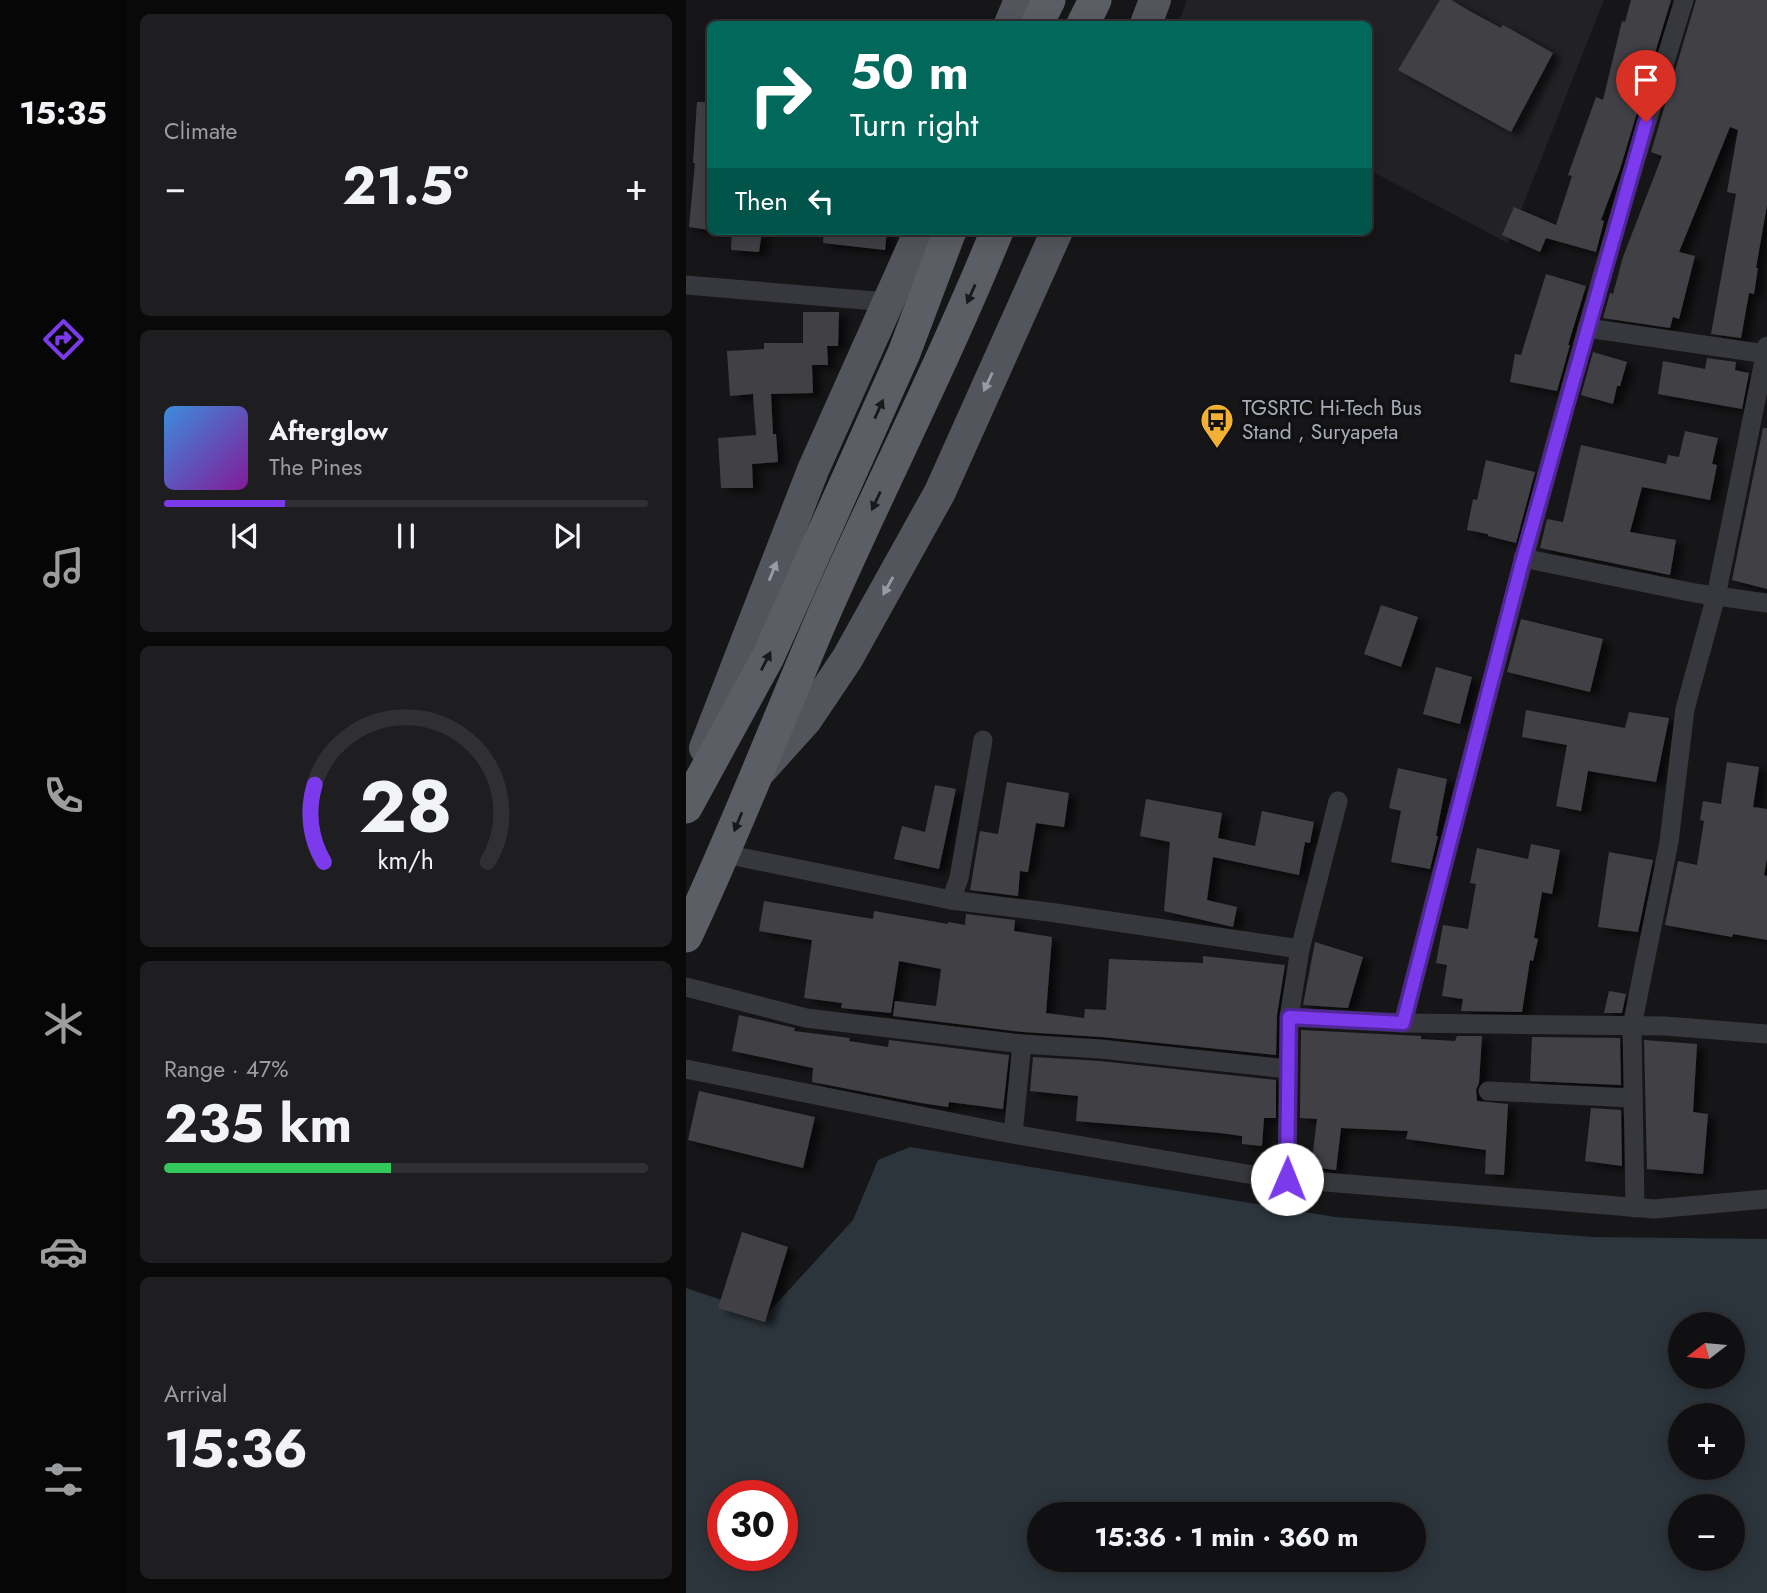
<!DOCTYPE html>
<html lang="en">
<head>
<meta charset="utf-8">
<style>
  :root { --surface:#101012; --page:#1e1e20; --text:#f1f3f6; --muted:#9c9d9f; --line:#303032; --accent:#7c3aed }
  body { margin:0; font-family:Jost,sans-serif; background:var(--page); color:var(--text); height:100vh; display:flex; flex-direction:column; font-size:26px; white-space:nowrap }
  * { box-sizing:border-box; margin:0 }
  p { font-size:23px; color:var(--muted) }
  .icon { flex:none; width:38px; height:38px; fill:none; stroke:currentColor; stroke-width:2; stroke-linecap:round; stroke-linejoin:round }
  .map { position:relative; flex:1; overflow:hidden }
  .panel { display:flex; flex-direction:column; gap:14px; padding:14px; background:#09090a; width:560px }
  .panel>* { flex:none }
  .hud { position:absolute; left:21px; top:21px; width:665px; height:214px; border-radius:10px; box-shadow:0 4px 18px #0003,0 0 0 2px var(--line); background:#00695c; color:#fff; overflow:hidden }
  .needle { width:46px; rotate:254deg }
  .fabs { position:absolute; left:982px; top:1312px; display:grid; gap:14px }
  .fabs a { display:grid; place-items:center; width:77px; height:77px; border-radius:50%; background:var(--surface); box-shadow:0 4px 18px #0003,0 0 0 2px var(--line); font-size:35px }
  .speed { position:absolute; left:21px; top:1480px; display:flex; gap:14px; font-size:35px; font-weight:700; text-align:center }
  .speed>* { display:grid; place-content:center; width:91px; height:91px; border-radius:50%; background:var(--surface); box-shadow:0 4px 18px #0003,0 0 0 2px var(--line); line-height:1 }
  .speed .limit { border:10px solid #d22; background:#fff; color:#111 }
  .pin { position:absolute; display:grid; place-items:center; width:60px; height:60px; color:#fff; margin:-72px -30px; border-radius:50% 50% 50% 0; rotate:-45deg; box-shadow:0 0 7px #0007 }
  .pin .icon { rotate:45deg }
  .me { position:absolute; width:77px; margin:-38px; rotate:1deg; stroke-linejoin:round; filter:drop-shadow(0 0 5px #0008) }
  .turn { display:flex; align-items:center; gap:24px; height:147px; padding:0 28px; font-size:32px }
  .turn .icon { width:91px; height:91px; stroke-width:2.5 }
  .turn b { display:block; font-size:49px; line-height:60px }
  .then { display:flex; align-items:center; height:66px; padding:0 28px; background:#0003; gap:14px; font-size:26px }
  .big { font-size:52px; font-weight:700; line-height:1.1 }
  .panel .widget { flex:1; display:flex; flex-direction:column; justify-content:center; gap:10px; min-width:0; padding:0 24px; border-radius:10px; background:var(--page) }
  .panel .dial { align-items:center; gap:0 }
  .dial svg { height:182px; overflow:visible; fill:none; stroke:var(--line); stroke-width:7; stroke-linecap:round; text-anchor:middle }
  .dial text { fill:var(--text); stroke:none }
  .song { display:flex; align-items:center; gap:21px }
  .cover { width:84px; height:84px; border-radius:10px; background:linear-gradient(135deg,hsl(210 70% 55%),hsl(290 70% 35%)) }
  .played { height:7px; border-radius:4px; background:linear-gradient(90deg,var(--accent) 25%,var(--line) 25%) }
  .keys { display:flex; justify-content:space-around; direction:ltr }
  .heat { display:flex; justify-content:space-between; align-items:center; font-size:38px; direction:ltr }
  .charge { height:10px; border-radius:5px; background:linear-gradient(90deg,#34c759 47%,var(--line) 0) }
  .trip { position:absolute; left:341px; top:1502px; width:399px; height:70px; border-radius:35px; background:var(--surface); box-shadow:0 4px 18px #0003,0 0 0 2px var(--line); font-weight:700; line-height:70px; text-align:center }
  main { display:flex; flex:1; min-height:0 }
  .menu { display:flex; flex-direction:column; width:126px; justify-content:space-around; align-items:center; background:#060607; color:var(--muted) }
  .menu .icon { width:49px; height:49px }
  .menu .on { color:var(--accent) }
  .menu b { font-size:32px; color:var(--text) }
  .map>svg:first-child { display:block }
  .built { fill:#222225 }
  .water { fill:#2c353c; fill-rule:evenodd }
  .building { fill:#404145; filter:url(#shadow) }
  .lines { fill:none; stroke-linecap:round; stroke-linejoin:round }
  .minor { stroke:#37383d; stroke-width:19 }
  .primary { stroke:#53555c; stroke-width:32 }
  .trunk { stroke:#5b5e65; stroke-width:33 }
  .oneway { fill:#18191b }
  .oneway2 { fill:#979ba6 }
  .route-casing { stroke:#51269a; stroke-width:18 }
  .route { stroke:#7c3aed; stroke-width:12 }
  .labels { text-anchor:middle; stroke-width:7; stroke-linejoin:round; paint-order:stroke }
  .poi-label { font-size:21px; fill:#a8adb8; stroke:#111113; text-anchor:start }
</style>
</head>
<body>
<main>
<nav class="menu">
<b>15:35</b>
<svg class="icon on" aria-label="directions" viewBox="0 0 24 24"><path d="M12 3l9 9-9 9-9-9zM9 14v-3h6M13 9l2 2-2 2"/></svg>
<svg class="icon" aria-label="music" viewBox="0 0 24 24"><path d="M9 18V5l10-2v13"/><circle cx="6" cy="18" r="3"/><circle cx="16" cy="16" r="3"/></svg>
<svg class="icon" aria-label="phone" viewBox="0 0 24 24"><path d="M5 4h4l2 5-3 2q2 4 5 5l2-3 5 2v4C11 20 4 13 5 4z"/></svg>
<svg class="icon" aria-label="climate" viewBox="0 0 24 24"><path d="M12 3v18M4 7l16 10M4 17L20 7"/></svg>
<svg class="icon" aria-label="car" viewBox="0 0 24 24"><path d="M5 17H2v-5l4-1 3-4h7l3 4 3 1v5h-3M9 17h6M6 11h13"/><circle cx="7" cy="17" r="2"/><circle cx="17" cy="17" r="2"/></svg>
<svg class="icon" aria-label="filters" viewBox="0 0 24 24"><path d="M4 7h16M4 17h16"/><circle cx="9" cy="7" r="2"/><circle cx="15" cy="17" r="2"/></svg>
</nav>
<section class="panel">
<div class="widget"><p>Climate</p>
<div class="heat"><a>−</a><b class="big">21.5°</b><a>+</a></div>
</div>
<div class="widget">
<div class="song"><i class="cover"></i><div><b>Afterglow</b><p>The Pines</p></div></div>
<div class="played"></div>
<div class="keys"><svg class="icon" aria-label="previous" viewBox="0 0 24 24"><path d="M18 5L8 12l10 7zM5 5v14"/></svg><svg class="icon" aria-label="pause" viewBox="0 0 24 24"><path d="M8 5v14M16 5v14"/></svg><svg class="icon" aria-label="next" viewBox="0 0 24 24"><path d="M6 5l10 7-10 7zM19 5v14"/></svg></div>
</div>
<div class="widget dial"><svg viewBox="0 0 100 80">
<path d="M14 69A42 42 0 1 1 86 69"/>
<path d="M14 69A42 42 0 0 1 10 35" stroke="#7c3aed"/>
<text x="50" y="56" font-size="32" font-weight="700">28</text>
<text x="50" y="72" font-size="11">km/h</text>
</svg></div>
<div class="widget"><p>Range · 47%</p><b class="big">235 km</b><div class="charge"></div></div>
<div class="widget"><p>Arrival</p><b class="big">15:36</b></div>
</section>
<div class="map">
<svg width="1081" height="1593" viewBox="0 0 1081 1593">
  <defs>
    <filter id="shadow"><feDropShadow dx="8" dy="4.5" stdDeviation="3.5" flood-color="#0009"/></filter>
  </defs>
  <rect width="100%" height="100%" fill="#161618"/>
  <polygon class="built" points="501,0 918,0 822,243 683,170 682,24 492,24"/>
  <path class="water" d="M 224,1147 L 649,1217 L 906,1237 L 1081,1239 L 1081,1593 L 0,1593 L 0,1288 L 80,1315 L 167,1220 L 192,1160 ZM 994,1325 L 1046,1325 L 1046,1377 L 994,1377 ZM 994,1416 L 1046,1416 L 1046,1468 L 994,1468 ZM 37,1496 L 96,1496 L 96,1556 L 37,1556 ZM 994,1507 L 1046,1507 L 1046,1559 L 994,1559 ZM 354,1514 L 728,1514 L 728,1559 L 354,1559 Z"/>
  <g class="building">
    <polygon points="754,0 765,0 789,14 815,28 817,25 867,53 825,132 712,70"/>
    <polygon points="945,0 985,0 934,169 915,220 918,221 910,252 860,238 854,252 816,235 828,207 870,225 886,176 882,175 910,97 917,100 936,21 939,22"/>
    <polygon points="1010,0 1081,0 1081,205 1070,268 1072,268 1068,294 1063,293 1055,338 1025,334 1050,194 1041,192 1052,130 1044,127 993,252 1009,256 993,319 987,317 984,328 917,318 924,293 927,294 937,257 976,156 965,152"/>
    <polygon points="11,102 24,102 24,230 3,227 9,163 7,163"/>
    <polygon points="46,231 76,231 73,252 45,250"/>
    <polygon points="138,231 201,231 199,250 137,243"/>
    <polygon points="860,274 900,286 882,345 884,345 871,391 824,382 829,354 835,355"/>
    <polygon points="117,312 153,312 152,346 141,346 142,365 126,365 127,393 85,394 87,434 90,434 92,462 66,464 67,488 35,488 32,438 70,435 67,394 44,396 41,351 78,349 78,343 117,343"/>
    <polygon points="907,352 941,362 934,386 931,386 927,404 895,395"/>
    <polygon points="1021,358 1050,362 1049,370 1063,373 1056,409 972,394 977,361 1019,369"/>
    <polygon points="1077,428 1081,428 1081,589 1046,580"/>
    <polygon points="999,431 1032,438 1026,464 1031,465 1024,500 956,487 944,532 990,540 984,575 854,548 861,519 877,522 895,445 980,464 982,455 993,457"/>
    <polygon points="800,460 849,472 830,543 802,536 802,534 781,530 787,499 791,500"/>
    <polygon points="695,605 732,617 715,667 678,654"/>
    <polygon points="835,619 917,639 904,692 821,672"/>
    <polygon points="750,667 786,677 774,724 737,714"/>
    <polygon points="840,710 939,728 943,712 983,718 970,782 902,771 895,811 870,806 881,745 836,737"/>
    <polygon points="1041,762 1073,767 1067,807 1081,809 1081,858 1078,875 1081,876 1081,940 1047,934 1046,937 979,925 992,861 1011,865 1018,821 1014,820 1017,801 1035,804"/>
    <polygon points="712,768 761,779 750,836 752,836 744,869 705,862 715,811 703,808"/>
    <polygon points="321,782 383,793 378,827 350,823 342,872 334,871 332,896 284,890 294,831 312,834"/>
    <polygon points="249,785 270,789 253,869 208,859 216,826 239,832"/>
    <polygon points="460,799 536,813 532,838 569,846 576,811 628,822 624,843 619,842 613,875 527,857 521,900 551,907 547,927 478,911 484,842 454,836"/>
    <polygon points="845,844 874,850 866,894 856,892 848,938 852,939 847,961 844,960 836,1012 775,1011 777,999 756,996 761,965 750,963 757,925 782,929 790,884 784,883 791,848 842,859"/>
    <polygon points="923,852 967,860 952,932 912,927"/>
    <polygon points="78,901 187,919 188,911 262,924 262,922 279,925 280,914 329,920 328,931 366,937 360,1013 398,1018 399,1009 420,1010 423,959 517,963 517,956 599,965 591,1015 590,1055 416,1037 337,1032 207,1016 209,1001 250,1006 255,969 213,961 205,1013 155,1008 156,1003 118,998 126,940 73,931"/>
    <polygon points="629,942 677,957 662,1008 617,1005"/>
    <polygon points="923,991 940,994 936,1013 918,1013"/>
    <polygon points="53,1015 109,1028 108,1031 164,1038 163,1041 202,1047 203,1040 323,1055 317,1109 263,1102 262,1107 235,1103 126,1082 127,1068 46,1051"/>
    <polygon points="615,1030 735,1036 735,1039 769,1041 771,1036 796,1036 793,1083 790,1090 791,1101 822,1104 818,1175 799,1174 800,1150 720,1139 722,1131 655,1128 650,1170 625,1167 631,1119 614,1118"/>
    <polygon points="846,1037 934,1038 935,1085 844,1081"/>
    <polygon points="958,1040 1011,1044 1007,1112 1022,1114 1017,1174 961,1169"/>
    <polygon points="347,1057 414,1061 590,1080 590,1118 578,1118 576,1146 556,1144 556,1136 534,1133 390,1121 392,1096 344,1091"/>
    <polygon points="13,1091 129,1117 117,1168 2,1140"/>
    <polygon points="905,1108 935,1110 936,1166 899,1161"/>
    <polygon points="56,1232 102,1247 79,1322 32,1308"/>
  </g>
  <g class="lines">
    <g class="minor">
      <polyline points="0,285 201,302"/>
      <polyline points="901,328 1081,354"/>
      <polyline points="837,558 1009,593 1081,603"/>
      <polyline points="39,854 265,900 363,912 614,949"/>
      <polyline points="265,900 273,878 297,740"/>
      <polyline points="0,987 120,1018 336,1044 327,1134"/>
      <polyline points="603,1017 717,1023 979,1026 1081,1034"/>
      <path d="M 717,1023 C 805,680 893,338 998,0"/>
      <polyline points="336,1044 415,1049 602,1069"/>
      <polyline points="0,1069 315,1132 579,1177 968,1209 1081,1199"/>
      <polyline points="802,1091 947,1098"/>
      <polyline points="601,1179 603,1017 614,949 652,801"/>
      <polyline points="949,1208 946,1026 983,842 999,709 1030,596 1081,346"/>
    </g>
    <g class="primary">
      <polyline points="324,24 334,0"/>
      <polyline points="460,24 469,0"/>
      <polyline points="19,748 127,470 234,231"/>
      <polyline points="75,770 120,720 161,659 254,492 371,231"/>
    </g>
    <g class="trunk">
      <polyline points="351,24 363,0"/>
      <polyline points="397,24 409,0"/>
      <polyline points="0,807 82,657 218,353 264,231"/>
      <path d="M 0,936 C 51,828 93,717 140,609 C 196,482 259,359 311,231"/>
    </g>
  </g>
  <defs><path id="oneway-solid" d="M-6-.8H1V-3.2L6.5 0L1 3.2V.8H-6Z" transform="scale(1.75)"/></defs>
  <g class="oneway">
    <use href="#oneway-solid" transform="translate(285 294) rotate(114)"/>
    <use href="#oneway-solid" transform="translate(193 409) rotate(-66)"/>
    <use href="#oneway-solid" transform="translate(190 501) rotate(115)"/>
    <use href="#oneway-solid" transform="translate(80 661) rotate(-63)"/>
    <use href="#oneway-solid" transform="translate(52 822) rotate(112)"/>
  </g>
  <g class="oneway2">
    <use href="#oneway-solid" transform="translate(302 382) rotate(115)"/>
    <use href="#oneway-solid" transform="translate(87 571) rotate(-68)"/>
    <use href="#oneway-solid" transform="translate(202 586) rotate(119)"/>
  </g>
  <g class="lines">
    <defs>
      <polyline id="route" points="601,1179 603,1017 717,1023 835,566 960,122"/>
    </defs>
    <use href="#route" class="route-casing"/>
    <use href="#route" class="route"/>
  </g>
  <defs>
    <symbol id="bus-pin" viewBox="-11 -11 22 30"><path d="M0 17L-7.5 6A9.5 9.5 0 1 1 7.5 6Z" fill="#f2b134" stroke="#111113"/><path d="M-5-6H5V4H4V6H2V4H-2V6H-4V4H-5ZM-3.5-4V0h7V-4ZM-3.5 1.2v1.5H-2V1.2ZM2 1.2v1.5H3.5V1.2Z" fill="#111"/></symbol>
  </defs>
  <g fill-rule="evenodd">
    <use href="#bus-pin" x="512" y="401" width="38" height="52"/>
  </g>
  <g class="labels">
    <g class="poi-label">
      <text x="556" y="415">TGSRTC Hi-Tech Bus<tspan x="556" dy="24">Stand , Suryapeta</tspan></text>
    </g>
  </g>
</svg>
<div class="fabs">
<a><svg class="needle" viewBox="-14 -14 28 28"><path d="M0-13l5 13h-10z" fill="#e53935"/><path d="M0 13l5-13h-10z" fill="#9c9d9f"/></svg></a>
<a>+</a>
<a>−</a>
</div>
<div class="speed"><div class="limit">30</div></div>
<div class="pin" style="left:960px;top:122px;background:#d93025"><svg class="icon" aria-label="arrive" viewBox="0 0 24 24"><path d="M6 21V4h12l-3 4 3 4H6"/></svg></div>
<svg class="me" style="left:601px;top:1179px" viewBox="-20 -20 40 40"><circle r="19" fill="#fff"/><path d="M0-13L10 11 0 6-10 11z" fill="#7c3aed"/></svg>
<div class="trip">15:36 · 1 min · 360 m</div>
<div class="hud">
<div class="turn"><svg class="icon" aria-label="right" viewBox="0 0 24 24"><path d="M7 20v-9h11M14 6l5 5-5 5"/></svg><div><b>50 m</b>Turn right</div></div>
<div class="then">Then<svg class="icon" aria-label="left" viewBox="0 0 24 24"><path d="M17 20v-9H6M10 6l-5 5 5 5"/></svg></div>
</div>
</div>
</main>
</body>
</html>
